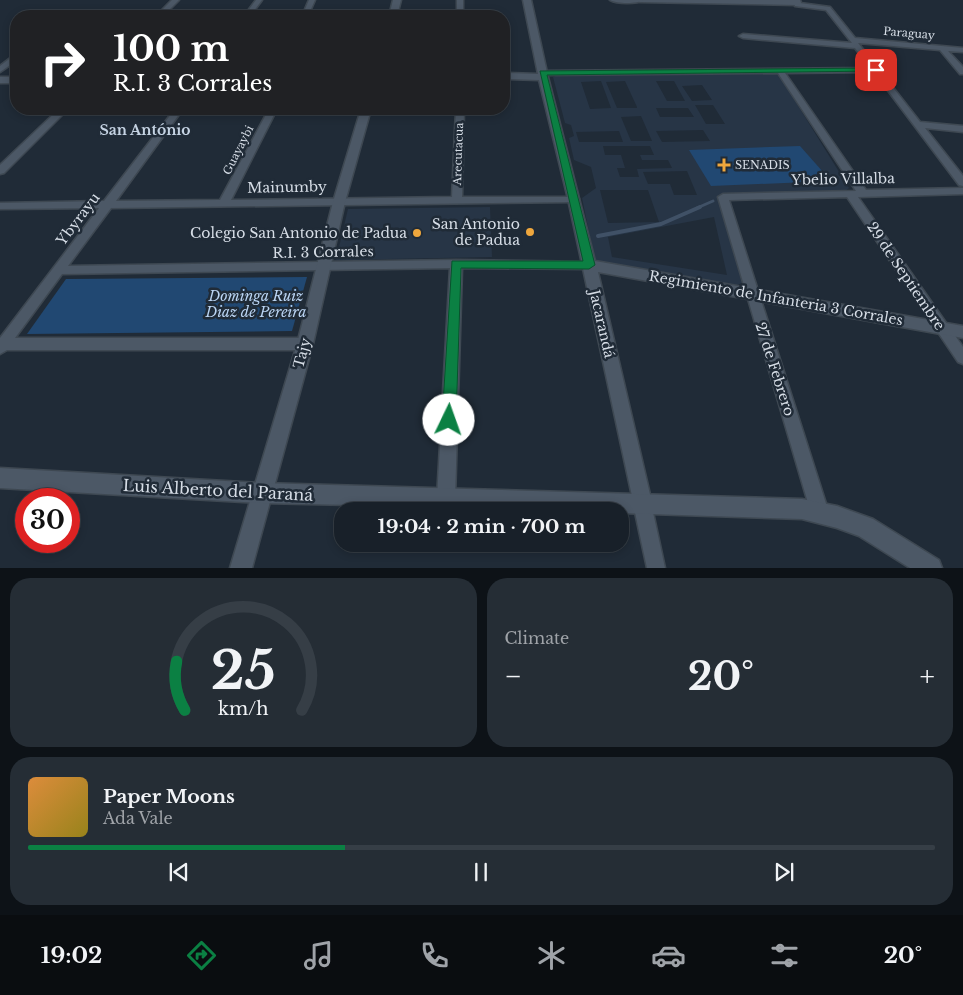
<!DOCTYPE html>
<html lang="en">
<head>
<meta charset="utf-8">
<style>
  :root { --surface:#182029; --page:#252d35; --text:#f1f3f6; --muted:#9fa3a8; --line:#363e46; --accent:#0b8043 }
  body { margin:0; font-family:"Libre Baskerville",serif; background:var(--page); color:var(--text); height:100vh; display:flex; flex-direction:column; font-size:19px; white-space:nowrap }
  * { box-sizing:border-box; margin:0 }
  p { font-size:16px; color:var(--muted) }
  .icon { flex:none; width:28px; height:28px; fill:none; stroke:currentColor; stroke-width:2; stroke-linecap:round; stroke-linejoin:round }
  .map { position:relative; height:568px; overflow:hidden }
  .panel { display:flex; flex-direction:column; gap:10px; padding:10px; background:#0d1217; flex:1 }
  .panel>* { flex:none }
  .top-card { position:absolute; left:10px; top:10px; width:500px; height:105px; border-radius:20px; box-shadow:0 2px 8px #0003,0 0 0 1px var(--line); background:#202124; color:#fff; overflow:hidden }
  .speed { position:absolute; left:15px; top:488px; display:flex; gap:10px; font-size:25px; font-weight:700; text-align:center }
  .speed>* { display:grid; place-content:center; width:65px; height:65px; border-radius:50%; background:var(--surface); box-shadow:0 2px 8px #0003,0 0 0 1px var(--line); line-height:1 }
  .speed .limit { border:8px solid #d22; background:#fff; color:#111 }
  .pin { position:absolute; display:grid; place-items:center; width:42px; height:42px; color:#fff; margin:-21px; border-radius:10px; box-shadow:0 2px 8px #0006 }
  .me { position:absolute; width:55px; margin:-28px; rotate:3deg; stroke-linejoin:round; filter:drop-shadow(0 0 4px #0008) }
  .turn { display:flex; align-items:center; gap:18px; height:105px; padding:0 20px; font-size:22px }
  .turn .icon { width:65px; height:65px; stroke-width:2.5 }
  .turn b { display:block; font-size:35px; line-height:42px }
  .big { font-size:38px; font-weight:700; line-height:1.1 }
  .panel .widget { flex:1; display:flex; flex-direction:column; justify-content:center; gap:8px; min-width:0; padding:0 18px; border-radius:20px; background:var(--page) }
  .panel .dial { align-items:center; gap:0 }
  .dial svg { height:130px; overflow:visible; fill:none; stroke:var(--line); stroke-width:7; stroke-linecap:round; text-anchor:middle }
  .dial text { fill:var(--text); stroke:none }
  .song { display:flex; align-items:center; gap:15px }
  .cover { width:60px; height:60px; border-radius:8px; background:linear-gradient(135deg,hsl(30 70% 55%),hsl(50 70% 35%)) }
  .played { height:5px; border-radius:2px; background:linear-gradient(90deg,var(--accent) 35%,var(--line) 35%) }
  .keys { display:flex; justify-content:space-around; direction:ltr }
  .heat { display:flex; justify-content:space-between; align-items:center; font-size:28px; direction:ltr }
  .panel .tiles { flex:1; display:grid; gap:10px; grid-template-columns:1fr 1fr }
  .widget:last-child { grid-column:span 2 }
  .trip { position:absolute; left:334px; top:502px; width:295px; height:50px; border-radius:20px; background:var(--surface); box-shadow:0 2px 8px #0003,0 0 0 1px var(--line); font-weight:700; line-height:50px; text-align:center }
  .tabs { display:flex; height:80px; justify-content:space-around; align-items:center; background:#0a0d10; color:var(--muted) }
  .tabs .icon { width:35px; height:35px }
  .tabs .active { color:var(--accent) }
  .tabs b { font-size:22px; color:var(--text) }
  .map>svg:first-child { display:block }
  .built { fill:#273546; fill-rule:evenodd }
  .green { fill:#214872 }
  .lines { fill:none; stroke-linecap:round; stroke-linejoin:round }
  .stream-far1 { stroke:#405166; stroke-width:3 }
  .stream { stroke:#405166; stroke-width:4 }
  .minor-casing { stroke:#3e4852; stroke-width:3 }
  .tertiary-casing { stroke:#3e4852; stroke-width:3 }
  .secondary-casing { stroke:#3e4852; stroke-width:3 }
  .minor { fill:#4c5866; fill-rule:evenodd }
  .tertiary { fill:#4c5866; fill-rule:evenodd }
  .secondary { fill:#4c5866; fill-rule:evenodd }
  .route { fill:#0b8043; stroke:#07532c }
  .poi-dot { fill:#efa73d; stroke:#202b37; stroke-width:2 }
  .labels { text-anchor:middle; stroke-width:5; stroke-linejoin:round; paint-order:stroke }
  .far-street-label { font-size:11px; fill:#d6dde6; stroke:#202b37 }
  .far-poi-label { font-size:11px; fill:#d6dde6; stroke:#202b37; text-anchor:start }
  .far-quarter-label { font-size:14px; font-weight:bold; fill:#c5d3e3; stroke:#202b37 }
  .street-label { font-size:14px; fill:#d6dde6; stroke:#202b37 }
  .poi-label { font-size:14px; fill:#d6dde6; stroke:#202b37; text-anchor:end }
  .park-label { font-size:14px; font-style:italic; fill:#bad4f3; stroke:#202b37 }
  .near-street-label { font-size:16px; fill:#d6dde6; stroke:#202b37 }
</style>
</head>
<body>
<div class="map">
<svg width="963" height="568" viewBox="0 0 963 568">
  <rect width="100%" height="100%" fill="#202b37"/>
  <g class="built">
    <path d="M 774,74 L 779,75 L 849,188 L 844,192 L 720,196 L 745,282 L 737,285 L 600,265 L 595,261 L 582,198 L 596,188 L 591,167 L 574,160 L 569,138 L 574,136 L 571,125 L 565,123 L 553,77 L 558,75 ZM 601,81 L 611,108 L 590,109 L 581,82 ZM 625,81 L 637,107 L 637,108 L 617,108 L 606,82 ZM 656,81 L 674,81 L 685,101 L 667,101 ZM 702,85 L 712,100 L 692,101 L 682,86 ZM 695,105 L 713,105 L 725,124 L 706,124 ZM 656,108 L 688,108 L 694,117 L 660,117 ZM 641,116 L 652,141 L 631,141 L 621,117 ZM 703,130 L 710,141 L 662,142 L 656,131 ZM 619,131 L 623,142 L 579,142 L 576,132 ZM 603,146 L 650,146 L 654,155 L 640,155 L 642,160 L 668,160 L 672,168 L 637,169 L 639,177 L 620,177 L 617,168 L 625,168 L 621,155 L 605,155 ZM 687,171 L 697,195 L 674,195 L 670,184 L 648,184 L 643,172 ZM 600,190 L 648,190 L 659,222 L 608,223 ZM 714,217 L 727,275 L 612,257 L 608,237 Z"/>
    <polygon points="490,207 492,257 336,260 348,209"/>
  </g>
  <g class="green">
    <polygon points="800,146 831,181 711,186 689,150"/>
    <polygon points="307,277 292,331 27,334 66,279"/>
  </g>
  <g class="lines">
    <polyline class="stream-far1" points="697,208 713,201"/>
    <polyline class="stream" points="598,236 661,224 700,207"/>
    <defs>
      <g id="minor">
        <polygon points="172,0 179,0 163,16 156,16"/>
        <polygon points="256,0 262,0 250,16 244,16"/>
        <polygon points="309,0 315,0 308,16 302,16"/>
        <rect x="457" y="0" width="6" height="16"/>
        <polygon points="797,1 800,3 830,7 855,38 963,48 963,52 948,51 963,67 963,74 960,74 940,50 858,43 920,122 963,126 963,132 925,128 963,176 963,186 959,185 874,72 785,73 866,190 963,188 963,194 858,197 963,347 963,364 958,362 847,197 729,200 829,513 826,519 820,522 814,519 811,513 718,197 723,194 856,191 778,73 543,75 539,73 543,71 870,68 855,48 743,38 739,36 743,34 852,43 826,10 795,6 794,3"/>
        <polygon points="13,56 16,56 16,61 0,72 0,66"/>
        <polygon points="59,109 68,109 4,173 0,174 0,165"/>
        <polygon points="175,109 183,109 116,201 220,200 269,109 277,109 231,200 452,197 456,109 464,109 462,197 578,197 579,199 574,202 111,208 68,266 456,260 593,262 595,265 593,268 589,269 462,268 455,498 452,504 446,507 440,504 437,498 450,268 62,274 15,338 305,338 310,340 312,344 310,348 305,350 7,350 0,354 0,338 99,208 0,209 0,203 104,201"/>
        <polygon points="642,494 648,497 651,503 665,568 647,568 633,503 636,497"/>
      </g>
      <g id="tertiary">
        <polygon points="393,0 401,0 397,16 389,16"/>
        <polygon points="523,0 531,0 548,77 595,261 963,326 963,338 598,272 652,503 649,510 642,513 635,510 568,199 539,80 504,79 504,73 538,74"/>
        <polygon points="636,0 800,0 801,3 797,5 640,2"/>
        <rect x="0" y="77" width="16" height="6"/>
        <polygon points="361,109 371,109 345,202 313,344 252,568 230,568 297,344 333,202"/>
      </g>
      <g id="secondary">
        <path d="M 610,0 L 644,0 C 637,4 617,4 610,0 Z"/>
        <polygon points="0,468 262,483 802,499 837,506 873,519 939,560 942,568 910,568 859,536 837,528 802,519 620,513 620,511 262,503 0,488"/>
      </g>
    </defs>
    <use href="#minor" class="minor-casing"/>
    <use href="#tertiary" class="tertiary-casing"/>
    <use href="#secondary" class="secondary-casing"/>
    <use href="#minor" class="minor"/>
    <use href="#tertiary" class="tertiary"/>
    <use href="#secondary" class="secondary"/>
  </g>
  <polygon class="route" points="876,68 879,70 878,71 547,75 595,265 589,269 461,268 456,420 454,425 449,427 444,425 442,420 452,261 583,261 540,71"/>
  <g class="poi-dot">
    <path d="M721.5 157.5h5v5h5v5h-5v5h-5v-5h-5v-5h5z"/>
    <circle cx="530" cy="232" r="5"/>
    <circle cx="417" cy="233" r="5"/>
  </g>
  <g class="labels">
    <g class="far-street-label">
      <text transform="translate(909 33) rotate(5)" y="4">Paraguay</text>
      <text transform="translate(238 150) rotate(-63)" y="4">Guayaybi</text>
      <text transform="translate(458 154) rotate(-88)" y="4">Arecutacua</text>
    </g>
    <g class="far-poi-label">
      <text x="735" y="169">SENADIS</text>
    </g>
    <g class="far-quarter-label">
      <text x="145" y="135">San António</text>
    </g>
    <g class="street-label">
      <text transform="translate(843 179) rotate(-1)" y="5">Ybelio Villalba</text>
      <text transform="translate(287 187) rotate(-1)" y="5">Mainumby</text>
      <text transform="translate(78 219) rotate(-53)" y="5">Ybyrayu</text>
      <text transform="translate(323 252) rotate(-1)" y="5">R.I. 3 Corrales</text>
      <text transform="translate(906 276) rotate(56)" y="5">29 de Septiembre</text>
      <text transform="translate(776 298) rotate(10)" y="5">Regimiento de Infanteria 3 Corrales</text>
      <text transform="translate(602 324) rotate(77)" y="5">Jacarandá</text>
      <text transform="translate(302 353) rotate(-75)" y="5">Tajy</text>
      <text transform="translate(775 369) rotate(72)" y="5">27 de Febrero</text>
    </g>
    <g class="poi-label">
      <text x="520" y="229">San Antonio<tspan x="520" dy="16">de Padua</tspan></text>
      <text x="407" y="238">Colegio San Antonio de Padua</text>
    </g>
    <g class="park-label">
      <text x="256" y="301">Dominga Ruiz<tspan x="256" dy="16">Diaz de Pereira</tspan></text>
    </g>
    <g class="near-street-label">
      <text transform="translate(218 490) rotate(3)" y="6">Luis Alberto del Paraná</text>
    </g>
  </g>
</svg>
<div class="speed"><div class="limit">30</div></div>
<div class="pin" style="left:876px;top:70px;background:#d93025"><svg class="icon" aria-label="arrive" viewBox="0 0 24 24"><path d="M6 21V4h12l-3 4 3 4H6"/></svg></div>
<svg class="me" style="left:449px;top:420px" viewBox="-20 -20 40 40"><circle r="19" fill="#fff"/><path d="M0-13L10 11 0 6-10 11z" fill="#0b8043"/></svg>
<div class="trip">19:04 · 2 min · 700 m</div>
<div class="top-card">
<div class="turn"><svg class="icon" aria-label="right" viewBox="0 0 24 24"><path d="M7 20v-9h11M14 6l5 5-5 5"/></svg><div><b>100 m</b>R.I. 3 Corrales</div></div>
</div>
</div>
<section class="panel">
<div class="tiles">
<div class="widget dial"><svg viewBox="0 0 100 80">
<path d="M14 69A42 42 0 1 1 86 69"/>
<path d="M14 69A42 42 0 0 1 9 39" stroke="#0b8043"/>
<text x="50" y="56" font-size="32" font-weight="700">25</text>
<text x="50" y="72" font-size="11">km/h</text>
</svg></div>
<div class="widget"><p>Climate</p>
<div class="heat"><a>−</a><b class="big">20°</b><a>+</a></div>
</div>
<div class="widget">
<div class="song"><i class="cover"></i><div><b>Paper Moons</b><p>Ada Vale</p></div></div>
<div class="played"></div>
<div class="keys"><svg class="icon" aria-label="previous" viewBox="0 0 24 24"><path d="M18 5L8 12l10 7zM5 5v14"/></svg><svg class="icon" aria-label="pause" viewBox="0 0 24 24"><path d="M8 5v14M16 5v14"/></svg><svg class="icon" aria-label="next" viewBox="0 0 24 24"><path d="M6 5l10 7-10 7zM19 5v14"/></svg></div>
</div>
</div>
</section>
<nav class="tabs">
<b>19:02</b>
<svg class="icon active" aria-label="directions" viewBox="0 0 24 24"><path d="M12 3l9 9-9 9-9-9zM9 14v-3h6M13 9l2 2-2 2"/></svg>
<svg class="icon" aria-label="music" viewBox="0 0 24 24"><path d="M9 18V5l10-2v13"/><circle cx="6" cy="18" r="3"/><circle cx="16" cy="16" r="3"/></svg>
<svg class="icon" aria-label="phone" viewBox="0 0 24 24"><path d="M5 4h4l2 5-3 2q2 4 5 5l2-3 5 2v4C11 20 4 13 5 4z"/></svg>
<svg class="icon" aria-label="climate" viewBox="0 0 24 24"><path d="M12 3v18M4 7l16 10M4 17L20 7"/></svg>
<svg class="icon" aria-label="car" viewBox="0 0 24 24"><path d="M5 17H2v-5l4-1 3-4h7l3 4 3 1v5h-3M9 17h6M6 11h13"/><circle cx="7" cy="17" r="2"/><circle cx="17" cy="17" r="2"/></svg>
<svg class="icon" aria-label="filters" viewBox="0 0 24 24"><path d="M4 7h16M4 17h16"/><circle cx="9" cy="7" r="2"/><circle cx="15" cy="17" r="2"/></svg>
<b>20°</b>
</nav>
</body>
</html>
